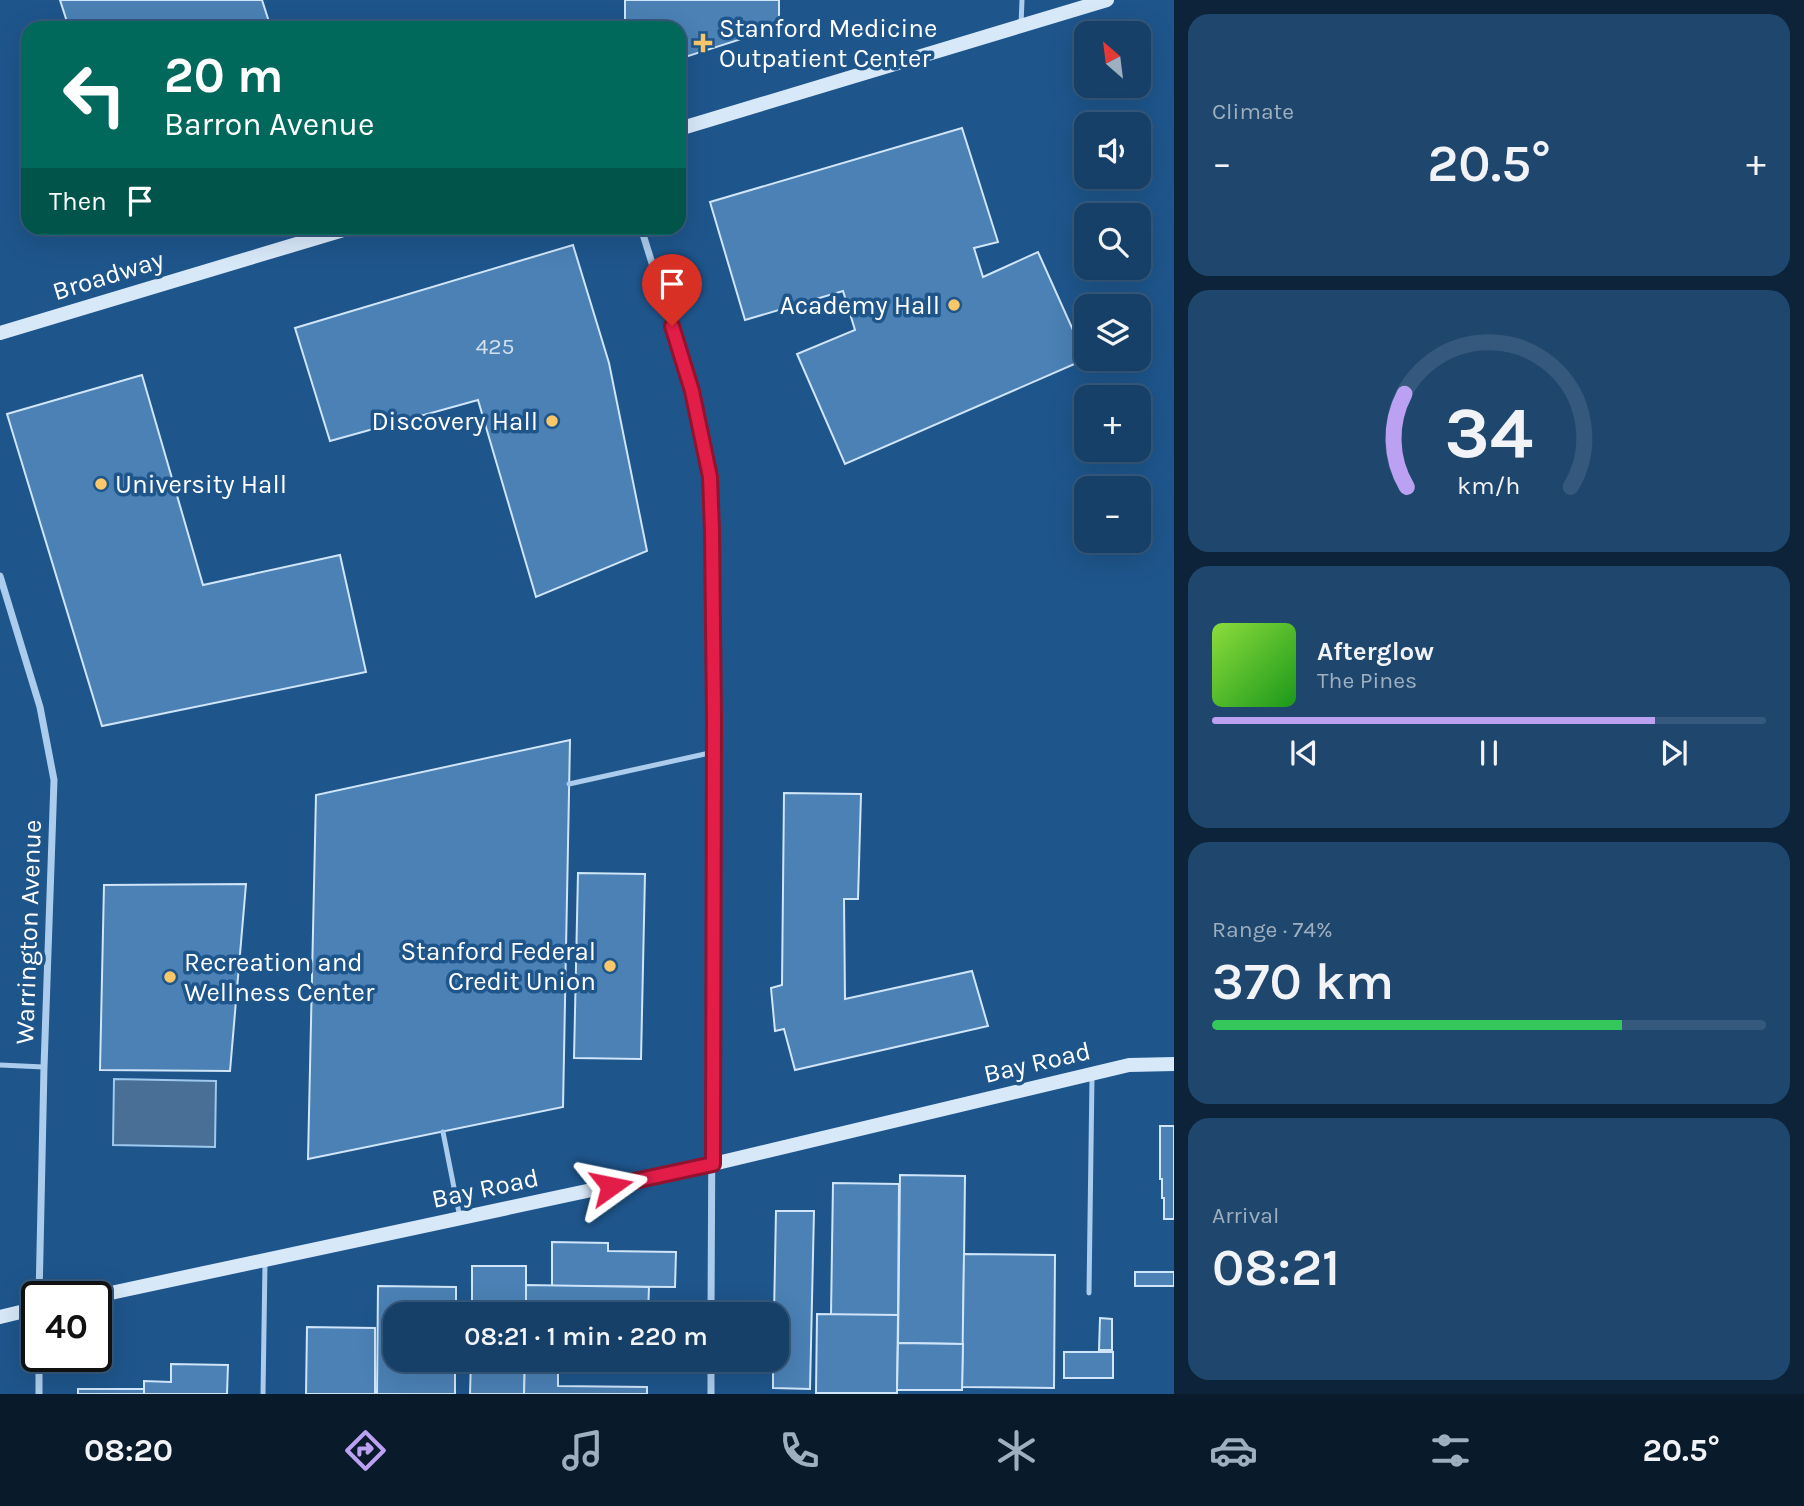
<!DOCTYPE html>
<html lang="en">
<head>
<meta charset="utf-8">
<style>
  :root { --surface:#164068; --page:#1f476e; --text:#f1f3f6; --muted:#9eafc0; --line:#35597c; --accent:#bca0f2 }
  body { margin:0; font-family:Karla,sans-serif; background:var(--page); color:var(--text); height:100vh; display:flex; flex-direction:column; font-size:26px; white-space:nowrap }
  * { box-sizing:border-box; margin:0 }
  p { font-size:23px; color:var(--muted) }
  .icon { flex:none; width:38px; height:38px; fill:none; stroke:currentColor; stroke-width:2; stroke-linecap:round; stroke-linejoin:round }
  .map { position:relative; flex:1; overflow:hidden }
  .drawer { display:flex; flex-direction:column; gap:14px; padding:14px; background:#0c2339; width:630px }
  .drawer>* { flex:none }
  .hud { position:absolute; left:21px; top:21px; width:665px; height:214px; border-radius:21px; box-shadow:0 7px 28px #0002,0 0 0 2px var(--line); background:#00695c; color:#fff; overflow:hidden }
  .needle { width:46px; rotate:332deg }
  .tools { position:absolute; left:1074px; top:21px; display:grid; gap:14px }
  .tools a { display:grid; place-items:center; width:77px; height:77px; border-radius:14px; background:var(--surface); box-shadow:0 7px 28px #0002,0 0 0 2px var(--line); font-size:35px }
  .speed { position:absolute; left:21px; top:1281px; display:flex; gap:14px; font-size:35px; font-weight:700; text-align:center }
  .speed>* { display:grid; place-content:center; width:91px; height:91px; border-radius:50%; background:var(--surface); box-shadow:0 7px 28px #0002,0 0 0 2px var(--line); line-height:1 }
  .speed .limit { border:4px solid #111; border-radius:10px; background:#fff; color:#111 }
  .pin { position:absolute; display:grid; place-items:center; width:60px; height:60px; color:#fff; margin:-72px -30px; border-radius:50% 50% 50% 0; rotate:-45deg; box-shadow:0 0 7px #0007 }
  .pin .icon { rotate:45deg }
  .me { position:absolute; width:77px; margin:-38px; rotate:78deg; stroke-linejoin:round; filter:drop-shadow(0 0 5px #0008) }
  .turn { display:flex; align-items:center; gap:24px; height:147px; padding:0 28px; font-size:32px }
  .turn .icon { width:91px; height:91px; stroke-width:2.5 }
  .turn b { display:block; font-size:49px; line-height:60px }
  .then { display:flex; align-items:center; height:66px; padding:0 28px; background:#0003; gap:14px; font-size:26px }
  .big { font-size:52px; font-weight:600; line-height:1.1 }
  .drawer .card { flex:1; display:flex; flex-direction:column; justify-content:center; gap:10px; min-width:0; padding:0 24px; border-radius:21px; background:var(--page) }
  .drawer .dial { align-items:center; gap:0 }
  .dial svg { height:182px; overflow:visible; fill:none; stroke:var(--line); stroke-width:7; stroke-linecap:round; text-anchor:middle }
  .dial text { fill:var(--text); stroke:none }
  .song { display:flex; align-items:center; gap:21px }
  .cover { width:84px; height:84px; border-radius:10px; background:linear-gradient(135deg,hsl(90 70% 55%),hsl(120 70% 35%)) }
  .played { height:7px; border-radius:4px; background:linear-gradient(90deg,var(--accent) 80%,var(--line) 80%) }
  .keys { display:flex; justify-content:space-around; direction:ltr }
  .heat { display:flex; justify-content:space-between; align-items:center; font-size:38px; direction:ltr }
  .charge { height:10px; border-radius:5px; background:linear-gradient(90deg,#34c759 74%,var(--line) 0) }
  .trip { position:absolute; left:383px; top:1302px; width:406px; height:70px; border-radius:21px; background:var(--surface); box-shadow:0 7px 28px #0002,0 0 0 2px var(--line); font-weight:600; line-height:70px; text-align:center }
  .tabs { display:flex; height:112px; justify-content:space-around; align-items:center; background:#091a2a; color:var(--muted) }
  .tabs .icon { width:49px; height:49px }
  .tabs .active { color:var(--accent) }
  .tabs b { font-size:32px; color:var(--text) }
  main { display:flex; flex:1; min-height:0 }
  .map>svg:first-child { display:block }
  .water { fill:#496f96; stroke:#9ec8ed; stroke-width:2 }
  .building { fill:#4b81b5; stroke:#d0e5f9; stroke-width:2 }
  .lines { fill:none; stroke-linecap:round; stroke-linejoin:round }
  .lane { stroke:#abccec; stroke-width:5 }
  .street { stroke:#abccec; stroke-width:7 }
  .secondary { stroke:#d7e8f9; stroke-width:14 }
  .route-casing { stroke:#92132f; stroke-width:18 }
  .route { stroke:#e11d48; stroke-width:12 }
  .poi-dot { fill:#fac86a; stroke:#1e558b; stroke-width:2.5 }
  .labels { text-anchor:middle; stroke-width:7; stroke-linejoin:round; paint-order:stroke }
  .number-label { font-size:23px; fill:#d2e0ec }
  .poi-label { font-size:26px; fill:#fff; stroke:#1e558b; text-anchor:start }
  .street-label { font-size:26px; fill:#fff; stroke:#1e558b }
</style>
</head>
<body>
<main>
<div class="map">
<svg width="1174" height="1394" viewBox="0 0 1174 1394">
  <rect width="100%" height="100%" fill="#1e558b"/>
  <polygon class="water" points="114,1079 216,1081 215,1147 113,1145"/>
  <g class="building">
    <polygon points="60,0 262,0 271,28 69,28"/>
    <polygon points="625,0 779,0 779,27 679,59 679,28 625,28"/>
    <polygon points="962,128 998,242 974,248 983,277 1038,252 1086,359 845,464 797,354 855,330 843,291 745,320 710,202"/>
    <polygon points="573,245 609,363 647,551 536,597 478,400 330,441 295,328"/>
    <polygon points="142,375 203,585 340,555 366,672 102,726 7,414"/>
    <polygon points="570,740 563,1107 308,1159 316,795"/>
    <polygon points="784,793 861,794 858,899 844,899 845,999 972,971 988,1026 795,1070 784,1029 775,1031 771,988 782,985"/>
    <polygon points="578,873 645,874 641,1059 574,1058"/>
    <polygon points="246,884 230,1071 100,1070 104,885"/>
    <polygon points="1160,1126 1174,1126 1174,1219 1164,1219 1164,1198 1162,1198 1162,1179 1160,1179"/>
    <polygon points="900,1175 965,1176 963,1344 898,1343"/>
    <polygon points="833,1183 899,1184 898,1315 831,1315"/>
    <polygon points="776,1211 814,1211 810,1389 773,1388 773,1360 777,1360 777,1314 774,1314"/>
    <polygon points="552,1242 608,1243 608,1251 676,1252 675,1287 552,1286"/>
    <polygon points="964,1254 1055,1255 1054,1388 962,1387"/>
    <rect x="472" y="1266" width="54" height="48"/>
    <rect x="1135" y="1272" width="39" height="14"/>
    <polygon points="526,1285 649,1287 648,1314 526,1314"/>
    <polygon points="378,1286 456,1287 456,1314 396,1314 396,1360 455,1360 455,1394 377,1394"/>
    <polygon points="817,1314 898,1315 897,1393 816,1393"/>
    <polygon points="1100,1318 1112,1319 1112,1350 1099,1350"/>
    <polygon points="307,1327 375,1328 375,1394 306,1394"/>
    <polygon points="898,1343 963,1344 962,1390 897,1390"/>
    <rect x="1064" y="1352" width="49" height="26"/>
    <polygon points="471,1360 525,1360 524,1394 470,1394"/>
    <polygon points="525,1360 558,1360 558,1386 647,1387 647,1394 524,1394"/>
    <polygon points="171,1364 228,1365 227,1394 144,1394 144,1381 171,1382"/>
    <rect x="78" y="1389" width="66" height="5"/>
  </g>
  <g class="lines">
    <g class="lane">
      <polyline points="1021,25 1022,0"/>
      <polyline points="569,784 714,752"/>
      <polyline points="0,1065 44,1067"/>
      <polyline points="443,1132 460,1218"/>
      <polyline points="1089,1293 1092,1077"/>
      <polyline points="263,1394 265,1263"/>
    </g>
    <g class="street">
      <polyline points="641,228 692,391 710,477 714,558 714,718 711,1314"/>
      <polyline points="0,576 40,707 54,780 44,1067 39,1297"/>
      <polyline points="39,1356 39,1394"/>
      <polyline points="711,1394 711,1360"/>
    </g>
    <g class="secondary">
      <polyline points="679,129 1107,0"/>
      <polyline points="0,333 350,228"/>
      <polyline points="92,1297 713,1164 1129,1065 1174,1064"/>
      <polyline points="0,1317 37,1308"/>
    </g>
  </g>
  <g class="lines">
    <defs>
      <polyline id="route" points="611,1186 713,1164 714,718 712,531 710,477 692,391 672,326"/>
    </defs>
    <use href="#route" class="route-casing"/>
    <use href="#route" class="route"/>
  </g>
  <g class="poi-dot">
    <path d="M699.5 32.5h7v7h7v7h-7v7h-7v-7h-7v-7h7z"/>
    <circle cx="954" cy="305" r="7"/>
    <circle cx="552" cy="421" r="7"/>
    <circle cx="101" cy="484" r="7"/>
    <circle cx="610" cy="966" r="7"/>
    <circle cx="170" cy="977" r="7"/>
  </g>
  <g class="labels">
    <g class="number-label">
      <text x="495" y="354">425</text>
    </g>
    <g class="poi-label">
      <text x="719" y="37">Stanford Medicine<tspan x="719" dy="30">Outpatient Center</tspan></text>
      <text x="940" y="314" text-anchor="end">Academy Hall</text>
      <text x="538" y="430" text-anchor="end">Discovery Hall</text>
      <text x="115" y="493">University Hall</text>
      <text x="596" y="960" text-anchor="end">Stanford Federal<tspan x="596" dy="30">Credit Union</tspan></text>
      <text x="184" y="971">Recreation and<tspan x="184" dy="30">Wellness Center</tspan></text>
    </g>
    <g class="street-label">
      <text transform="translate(108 275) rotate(-17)" y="9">Broadway</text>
      <text transform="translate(28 932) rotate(-88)" y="9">Warrington Avenue</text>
      <text transform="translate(1037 1062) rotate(-13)" y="9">Bay Road</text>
      <text transform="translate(485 1188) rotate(-12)" y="9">Bay Road</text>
    </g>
  </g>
</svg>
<div class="tools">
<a><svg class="needle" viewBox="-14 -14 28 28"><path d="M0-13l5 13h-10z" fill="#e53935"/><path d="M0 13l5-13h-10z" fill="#9eafc0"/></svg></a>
<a><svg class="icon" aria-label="sound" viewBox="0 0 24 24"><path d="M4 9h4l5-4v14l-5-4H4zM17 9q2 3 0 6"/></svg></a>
<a><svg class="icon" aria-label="search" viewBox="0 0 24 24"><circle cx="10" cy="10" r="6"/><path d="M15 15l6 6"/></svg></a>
<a><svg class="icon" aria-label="layers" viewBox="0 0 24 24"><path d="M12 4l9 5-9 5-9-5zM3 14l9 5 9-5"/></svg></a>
<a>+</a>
<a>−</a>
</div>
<div class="speed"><div class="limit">40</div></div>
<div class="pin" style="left:672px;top:326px;background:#d93025"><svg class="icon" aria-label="arrive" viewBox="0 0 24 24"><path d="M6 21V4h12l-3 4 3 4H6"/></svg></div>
<svg class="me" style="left:611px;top:1186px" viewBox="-20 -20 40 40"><path d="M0-17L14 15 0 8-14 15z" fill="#e11d48" stroke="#fff" stroke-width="4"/></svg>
<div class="trip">08:21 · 1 min · 220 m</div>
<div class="hud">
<div class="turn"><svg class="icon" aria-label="left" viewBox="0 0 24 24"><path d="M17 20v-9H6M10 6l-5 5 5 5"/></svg><div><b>20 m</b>Barron Avenue</div></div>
<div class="then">Then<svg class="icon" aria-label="arrive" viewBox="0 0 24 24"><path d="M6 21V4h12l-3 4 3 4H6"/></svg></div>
</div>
</div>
<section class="drawer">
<div class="card"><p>Climate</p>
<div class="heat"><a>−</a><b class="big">20.5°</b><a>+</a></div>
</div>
<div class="card dial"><svg viewBox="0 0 100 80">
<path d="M14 69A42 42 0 1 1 86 69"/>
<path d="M14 69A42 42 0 0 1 13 28" stroke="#bca0f2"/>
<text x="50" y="56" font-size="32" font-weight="700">34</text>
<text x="50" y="72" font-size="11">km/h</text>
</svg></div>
<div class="card">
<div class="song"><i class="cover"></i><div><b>Afterglow</b><p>The Pines</p></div></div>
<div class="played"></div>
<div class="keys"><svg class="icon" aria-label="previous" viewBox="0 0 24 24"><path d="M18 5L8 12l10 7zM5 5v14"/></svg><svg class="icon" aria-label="pause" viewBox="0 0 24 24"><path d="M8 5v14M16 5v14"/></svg><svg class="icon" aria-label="next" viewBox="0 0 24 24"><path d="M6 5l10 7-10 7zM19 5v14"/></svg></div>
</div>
<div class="card"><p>Range · 74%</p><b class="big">370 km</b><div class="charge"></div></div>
<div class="card"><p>Arrival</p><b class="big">08:21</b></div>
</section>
</main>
<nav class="tabs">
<b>08:20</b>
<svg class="icon active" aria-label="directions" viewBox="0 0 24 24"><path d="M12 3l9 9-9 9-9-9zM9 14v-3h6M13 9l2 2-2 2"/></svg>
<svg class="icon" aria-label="music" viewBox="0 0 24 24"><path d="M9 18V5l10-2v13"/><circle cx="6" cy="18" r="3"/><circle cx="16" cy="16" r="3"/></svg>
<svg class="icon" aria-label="phone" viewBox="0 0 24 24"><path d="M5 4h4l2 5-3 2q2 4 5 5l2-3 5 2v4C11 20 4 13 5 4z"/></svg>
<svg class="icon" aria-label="climate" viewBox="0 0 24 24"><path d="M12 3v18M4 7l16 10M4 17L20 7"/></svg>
<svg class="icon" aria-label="car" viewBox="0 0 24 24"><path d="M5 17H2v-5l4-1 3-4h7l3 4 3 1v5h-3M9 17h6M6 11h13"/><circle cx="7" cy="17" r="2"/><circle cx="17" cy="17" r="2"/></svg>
<svg class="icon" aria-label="filters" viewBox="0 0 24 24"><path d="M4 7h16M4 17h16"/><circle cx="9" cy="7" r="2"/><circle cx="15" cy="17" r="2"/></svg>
<b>20.5°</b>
</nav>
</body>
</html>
